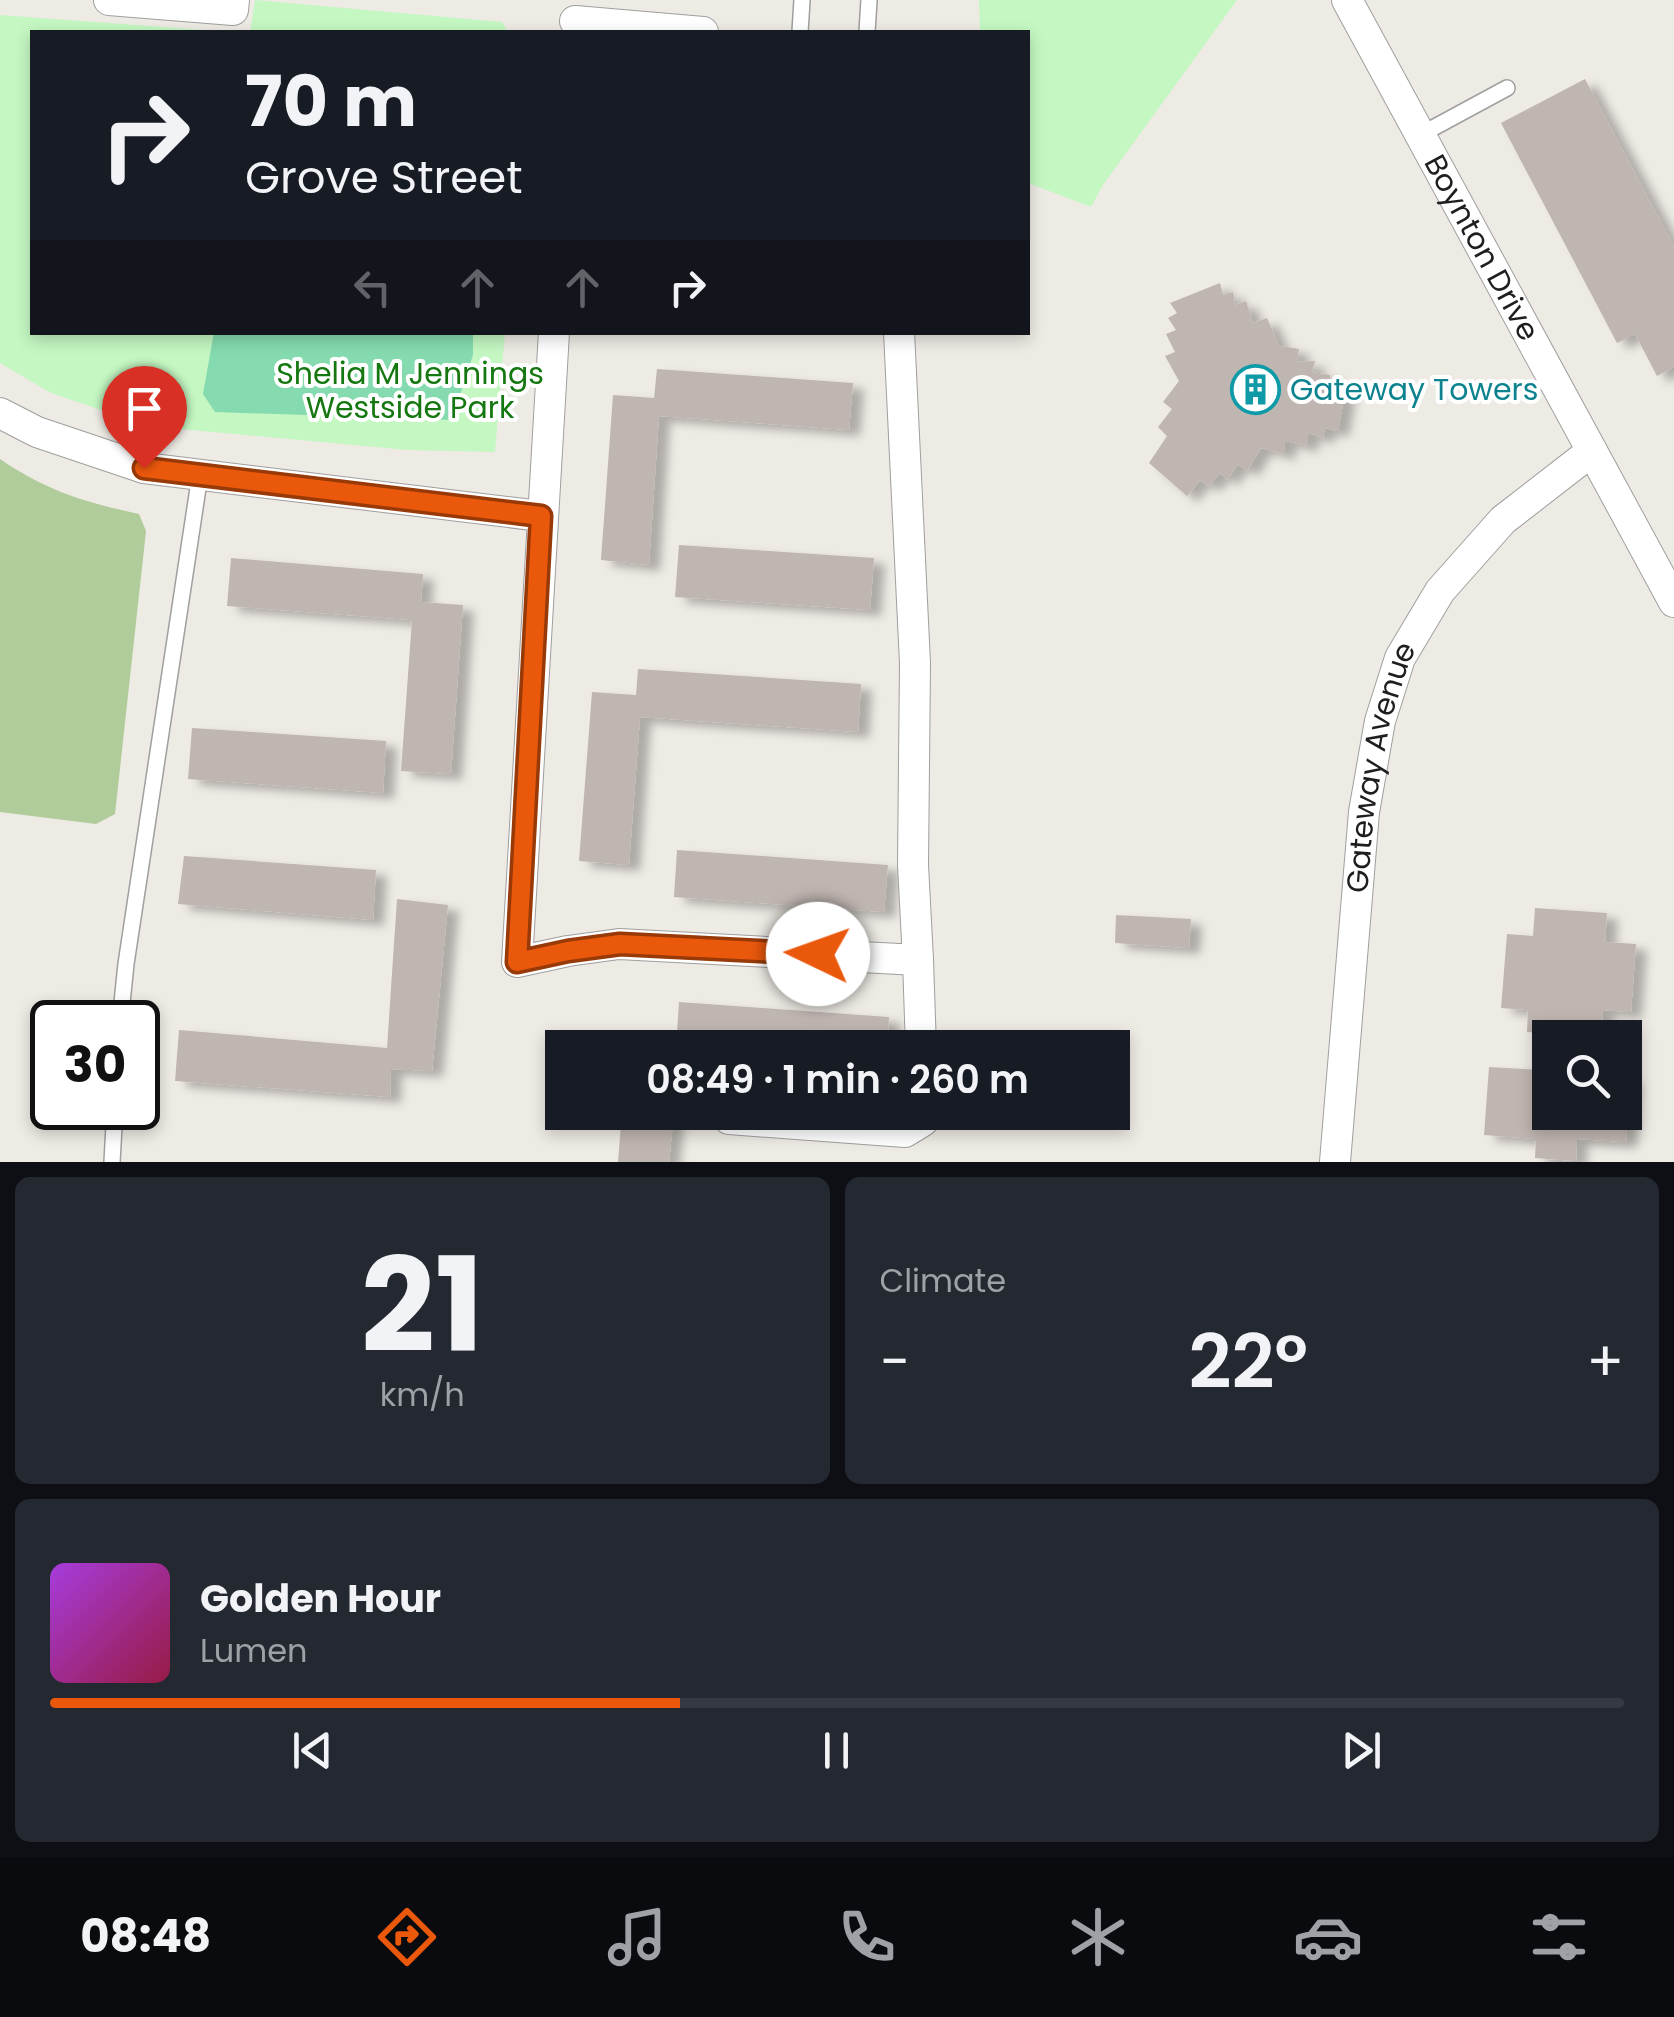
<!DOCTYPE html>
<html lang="en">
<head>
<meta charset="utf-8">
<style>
  :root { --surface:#171b24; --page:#242831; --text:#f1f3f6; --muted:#9ea1a6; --line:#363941; --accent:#ea580c }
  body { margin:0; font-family:Poppins,sans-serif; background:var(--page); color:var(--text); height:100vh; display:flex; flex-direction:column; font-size:38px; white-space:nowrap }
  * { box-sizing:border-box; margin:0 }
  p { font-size:32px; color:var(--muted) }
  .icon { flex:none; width:55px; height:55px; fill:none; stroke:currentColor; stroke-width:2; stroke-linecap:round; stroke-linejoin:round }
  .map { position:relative; height:1162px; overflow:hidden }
  .details { display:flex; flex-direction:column; gap:15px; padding:15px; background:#0d0f14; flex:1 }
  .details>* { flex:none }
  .hud { position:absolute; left:30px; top:30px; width:1000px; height:305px; border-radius:0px; box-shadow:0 5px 15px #0003; background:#171b24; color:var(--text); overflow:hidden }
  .controls { position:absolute; left:1532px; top:1020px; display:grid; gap:20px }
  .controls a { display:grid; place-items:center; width:110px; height:110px; border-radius:0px; background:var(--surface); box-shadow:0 5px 15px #0003; font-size:50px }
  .speed { position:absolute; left:30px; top:1000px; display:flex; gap:20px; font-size:50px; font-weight:700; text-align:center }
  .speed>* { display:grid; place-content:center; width:130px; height:130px; border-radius:50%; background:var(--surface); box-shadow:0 5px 15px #0003; line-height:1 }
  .speed .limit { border:5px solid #111; border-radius:15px; background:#fff; color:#111 }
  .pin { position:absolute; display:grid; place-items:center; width:85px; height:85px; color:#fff; margin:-102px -42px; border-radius:50% 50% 50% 0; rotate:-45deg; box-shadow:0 0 10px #0007 }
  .pin .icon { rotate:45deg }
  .me { position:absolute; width:110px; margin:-55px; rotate:273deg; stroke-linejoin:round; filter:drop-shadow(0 0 8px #0008) }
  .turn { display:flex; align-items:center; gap:35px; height:210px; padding:0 50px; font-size:45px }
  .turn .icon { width:130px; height:130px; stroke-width:2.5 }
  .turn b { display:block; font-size:70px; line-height:85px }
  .lanes { display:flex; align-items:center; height:95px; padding:0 50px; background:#0003; justify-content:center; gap:50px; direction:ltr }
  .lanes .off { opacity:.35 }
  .big { font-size:75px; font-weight:600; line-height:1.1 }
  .details .card { flex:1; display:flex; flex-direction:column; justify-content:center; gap:15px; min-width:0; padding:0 35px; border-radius:15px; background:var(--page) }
  .details .dial { align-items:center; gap:0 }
  .dial b { font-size:130px; line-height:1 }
  .song { display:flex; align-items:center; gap:30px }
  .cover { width:120px; height:120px; border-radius:15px; background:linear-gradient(135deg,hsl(280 70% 55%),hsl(340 70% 35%)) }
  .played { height:10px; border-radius:5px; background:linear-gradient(90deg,var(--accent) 40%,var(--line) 40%) }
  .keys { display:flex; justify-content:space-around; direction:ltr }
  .heat { display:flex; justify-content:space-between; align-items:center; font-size:55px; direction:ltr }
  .details .tiles { flex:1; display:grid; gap:15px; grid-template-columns:1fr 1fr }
  .card:last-child { grid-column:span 2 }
  .trip { position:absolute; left:545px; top:1030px; width:585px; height:100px; border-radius:0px; background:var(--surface); box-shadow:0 5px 15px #0003; font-weight:600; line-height:100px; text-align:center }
  .tab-bar { display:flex; height:160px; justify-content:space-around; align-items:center; background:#090b0e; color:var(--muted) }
  .tab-bar .icon { width:70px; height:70px }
  .tab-bar .active { color:var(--accent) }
  .tab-bar b { font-size:45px; color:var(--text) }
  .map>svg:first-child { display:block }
  .forest { fill:#afcc9a }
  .park { fill:#c4f7c2 }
  .pitch { fill:#85daaf }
  .building { fill:#bfb5b1; filter:url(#shadow) }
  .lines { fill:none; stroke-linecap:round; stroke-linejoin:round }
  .lane-casing { stroke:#9f9f9f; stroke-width:18 }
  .street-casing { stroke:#9f9f9f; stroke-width:32 }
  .lane { stroke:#fff; stroke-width:15 }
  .street { stroke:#fff; stroke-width:30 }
  .route-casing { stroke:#983908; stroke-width:25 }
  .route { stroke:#ea580c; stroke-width:18 }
  .labels { text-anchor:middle; stroke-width:8; stroke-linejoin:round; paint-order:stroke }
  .street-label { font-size:30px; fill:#1e1e1e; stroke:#fff }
  .park-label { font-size:30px; fill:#147710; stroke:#fff }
  .culture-label { font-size:30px; fill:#0d838f; stroke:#fff; text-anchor:start }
</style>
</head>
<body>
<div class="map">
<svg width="1674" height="1162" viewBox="0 0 1674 1162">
  <defs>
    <filter id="shadow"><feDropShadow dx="11" dy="6" stdDeviation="5" flood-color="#0004"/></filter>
  </defs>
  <rect width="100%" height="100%" fill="#eeeae4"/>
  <path class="forest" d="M 0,459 C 47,491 84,502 139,514 L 146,531 L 115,814 L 96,824 L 0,812 Z"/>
  <g class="park">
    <polygon points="255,0 502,22 508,32 250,32"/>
    <polygon points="979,0 1237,0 1103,185 1091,207 1028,183 1028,32 980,32"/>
    <polygon points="0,15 231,32 32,32 32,332 505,333 495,452 408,450 148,426 51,393 0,363"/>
  </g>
  <polygon class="pitch" points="214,332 473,333 473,355 452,420 215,412 203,394"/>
  <g class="building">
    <polygon points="1585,79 1674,247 1674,367 1657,376 1635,334 1617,343 1501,123"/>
    <polygon points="1220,283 1223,295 1233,292 1235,305 1246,301 1253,323 1267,318 1279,346 1299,349 1297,362 1315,361 1312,372 1330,375 1331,387 1345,393 1338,431 1325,428 1323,438 1308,433 1308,446 1285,441 1285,454 1261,448 1247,471 1238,464 1227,480 1220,473 1209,486 1200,480 1187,496 1149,463 1167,436 1158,427 1172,409 1163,402 1179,381 1165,356 1175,352 1166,334 1176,330 1168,318 1177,313 1170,303"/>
    <polygon points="657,369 853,383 849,430 659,416 649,565 601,560 613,395 654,398"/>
    <polygon points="679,545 874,558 870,610 675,597"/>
    <polygon points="231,558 423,574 421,602 463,605 451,774 401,771 412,620 227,606"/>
    <polygon points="638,669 861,684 858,732 640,717 629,865 579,861 592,692 636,695"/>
    <polygon points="192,728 386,741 383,793 188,779"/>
    <polygon points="677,850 888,865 884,912 674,897"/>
    <polygon points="184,856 376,870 373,920 178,904"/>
    <polygon points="397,899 448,905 432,1071 391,1069 390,1097 175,1081 179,1030 387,1048"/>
    <polygon points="1535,908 1607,913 1605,942 1636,944 1631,1012 1603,1010 1601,1038 1550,1038 1550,1112 1625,1112 1625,1077 1631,1078 1626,1142 1577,1139 1576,1161 1535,1158 1536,1139 1484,1135 1489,1067 1540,1070 1542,1033 1527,1032 1528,1010 1501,1008 1507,934 1533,936"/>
    <polygon points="1116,915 1191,919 1189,948 1115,943"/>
    <polygon points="679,1002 889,1017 887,1048 676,1048"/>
    <polygon points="622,1112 674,1112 669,1162 618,1162"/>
  </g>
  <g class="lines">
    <defs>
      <g id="lane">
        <polyline points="800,32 802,0"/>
        <polyline points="867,32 869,0"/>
        <polyline points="1420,135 1507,88"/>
        <polyline points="120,1022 126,964 200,475"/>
        <polyline points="112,1162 115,1108"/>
      </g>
      <g id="street">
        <polyline points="109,0 233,10 234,0"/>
        <path id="s1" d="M 1347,0 L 1674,602"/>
        <polyline points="575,21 703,32"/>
        <polyline points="554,332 517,962 568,951 619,944 918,960 913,865 915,663 899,332"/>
        <polyline points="0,413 37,432 144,468 541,516"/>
        <polyline points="918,960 921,1048"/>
        <polyline points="729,1119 905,1132 923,1121 923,1112"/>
        <path id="s2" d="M 1335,1162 L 1364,812 L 1380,721 L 1400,658 L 1440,591 L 1503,520 L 1592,451"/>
      </g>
    </defs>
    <use href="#lane" class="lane-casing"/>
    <use href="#street" class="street-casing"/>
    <use href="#lane" class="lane"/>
    <use href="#street" class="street"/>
  </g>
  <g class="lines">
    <defs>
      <polyline id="route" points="144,468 541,516 517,962 568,951 620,944 818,954"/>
    </defs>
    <use href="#route" class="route-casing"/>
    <use href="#route" class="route"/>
  </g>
  <defs>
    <symbol id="building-ring" viewBox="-11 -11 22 22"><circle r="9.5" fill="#fff" stroke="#0f9aa8" stroke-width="1.5"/><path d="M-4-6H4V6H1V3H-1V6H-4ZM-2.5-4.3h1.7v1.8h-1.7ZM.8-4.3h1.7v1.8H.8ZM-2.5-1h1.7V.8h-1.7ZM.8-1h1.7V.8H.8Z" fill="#0f9aa8"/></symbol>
  </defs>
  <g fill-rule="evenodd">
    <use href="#building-ring" x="1228" y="362" width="55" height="55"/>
  </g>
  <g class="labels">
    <g class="street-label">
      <text dy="10" stroke="none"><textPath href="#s1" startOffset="282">Boynton Drive</textPath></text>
      <text dy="10" stroke="none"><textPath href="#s2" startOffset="398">Gateway Avenue</textPath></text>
    </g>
    <g class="park-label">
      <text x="410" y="384">Shelia M Jennings<tspan x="410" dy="34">Westside Park</tspan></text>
    </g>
    <g class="culture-label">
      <text x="1290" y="400">Gateway Towers</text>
    </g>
  </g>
</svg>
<div class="controls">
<a><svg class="icon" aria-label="search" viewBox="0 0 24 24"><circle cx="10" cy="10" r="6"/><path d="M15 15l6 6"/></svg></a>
</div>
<div class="speed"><div class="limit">30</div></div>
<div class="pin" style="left:144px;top:468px;background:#d93025"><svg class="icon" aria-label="arrive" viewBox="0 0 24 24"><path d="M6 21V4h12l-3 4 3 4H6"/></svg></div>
<svg class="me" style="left:818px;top:954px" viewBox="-20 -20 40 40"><circle r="19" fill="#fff"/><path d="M0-13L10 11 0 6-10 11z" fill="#ea580c"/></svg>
<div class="trip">08:49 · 1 min · 260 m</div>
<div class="hud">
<div class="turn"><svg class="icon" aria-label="right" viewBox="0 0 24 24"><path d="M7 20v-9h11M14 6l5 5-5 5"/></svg><div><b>70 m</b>Grove Street</div></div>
<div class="lanes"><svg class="icon off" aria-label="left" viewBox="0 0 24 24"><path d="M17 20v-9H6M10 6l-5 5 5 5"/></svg><svg class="icon off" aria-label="ahead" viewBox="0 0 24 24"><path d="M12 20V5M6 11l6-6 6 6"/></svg><svg class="icon off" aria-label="ahead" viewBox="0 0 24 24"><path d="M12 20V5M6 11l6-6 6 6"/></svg><svg class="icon" aria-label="right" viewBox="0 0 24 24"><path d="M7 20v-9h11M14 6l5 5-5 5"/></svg></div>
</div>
</div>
<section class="details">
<div class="tiles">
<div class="card dial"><b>21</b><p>km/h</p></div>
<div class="card"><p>Climate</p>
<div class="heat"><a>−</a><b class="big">22°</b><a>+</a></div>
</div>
<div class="card">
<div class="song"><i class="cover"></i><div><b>Golden Hour</b><p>Lumen</p></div></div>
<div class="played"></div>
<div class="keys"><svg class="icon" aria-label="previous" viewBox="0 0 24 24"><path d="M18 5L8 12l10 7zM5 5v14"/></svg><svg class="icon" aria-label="pause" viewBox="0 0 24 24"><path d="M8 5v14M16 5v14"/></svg><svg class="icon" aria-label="next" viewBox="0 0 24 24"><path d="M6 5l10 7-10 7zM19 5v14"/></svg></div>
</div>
</div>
</section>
<nav class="tab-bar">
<b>08:48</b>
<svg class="icon active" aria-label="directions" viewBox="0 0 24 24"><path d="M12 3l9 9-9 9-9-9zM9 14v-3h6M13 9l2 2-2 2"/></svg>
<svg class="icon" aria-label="music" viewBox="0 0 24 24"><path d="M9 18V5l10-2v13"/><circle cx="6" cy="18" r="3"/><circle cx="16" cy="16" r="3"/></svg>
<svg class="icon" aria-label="phone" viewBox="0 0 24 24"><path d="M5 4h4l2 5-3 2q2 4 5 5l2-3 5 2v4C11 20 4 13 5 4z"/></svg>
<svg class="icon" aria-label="climate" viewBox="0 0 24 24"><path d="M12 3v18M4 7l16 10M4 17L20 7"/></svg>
<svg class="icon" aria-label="car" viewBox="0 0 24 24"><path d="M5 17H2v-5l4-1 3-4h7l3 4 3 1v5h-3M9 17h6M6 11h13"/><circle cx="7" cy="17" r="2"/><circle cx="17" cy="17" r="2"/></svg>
<svg class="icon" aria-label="filters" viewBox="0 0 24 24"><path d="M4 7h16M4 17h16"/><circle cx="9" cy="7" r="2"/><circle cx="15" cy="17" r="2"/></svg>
</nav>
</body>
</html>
